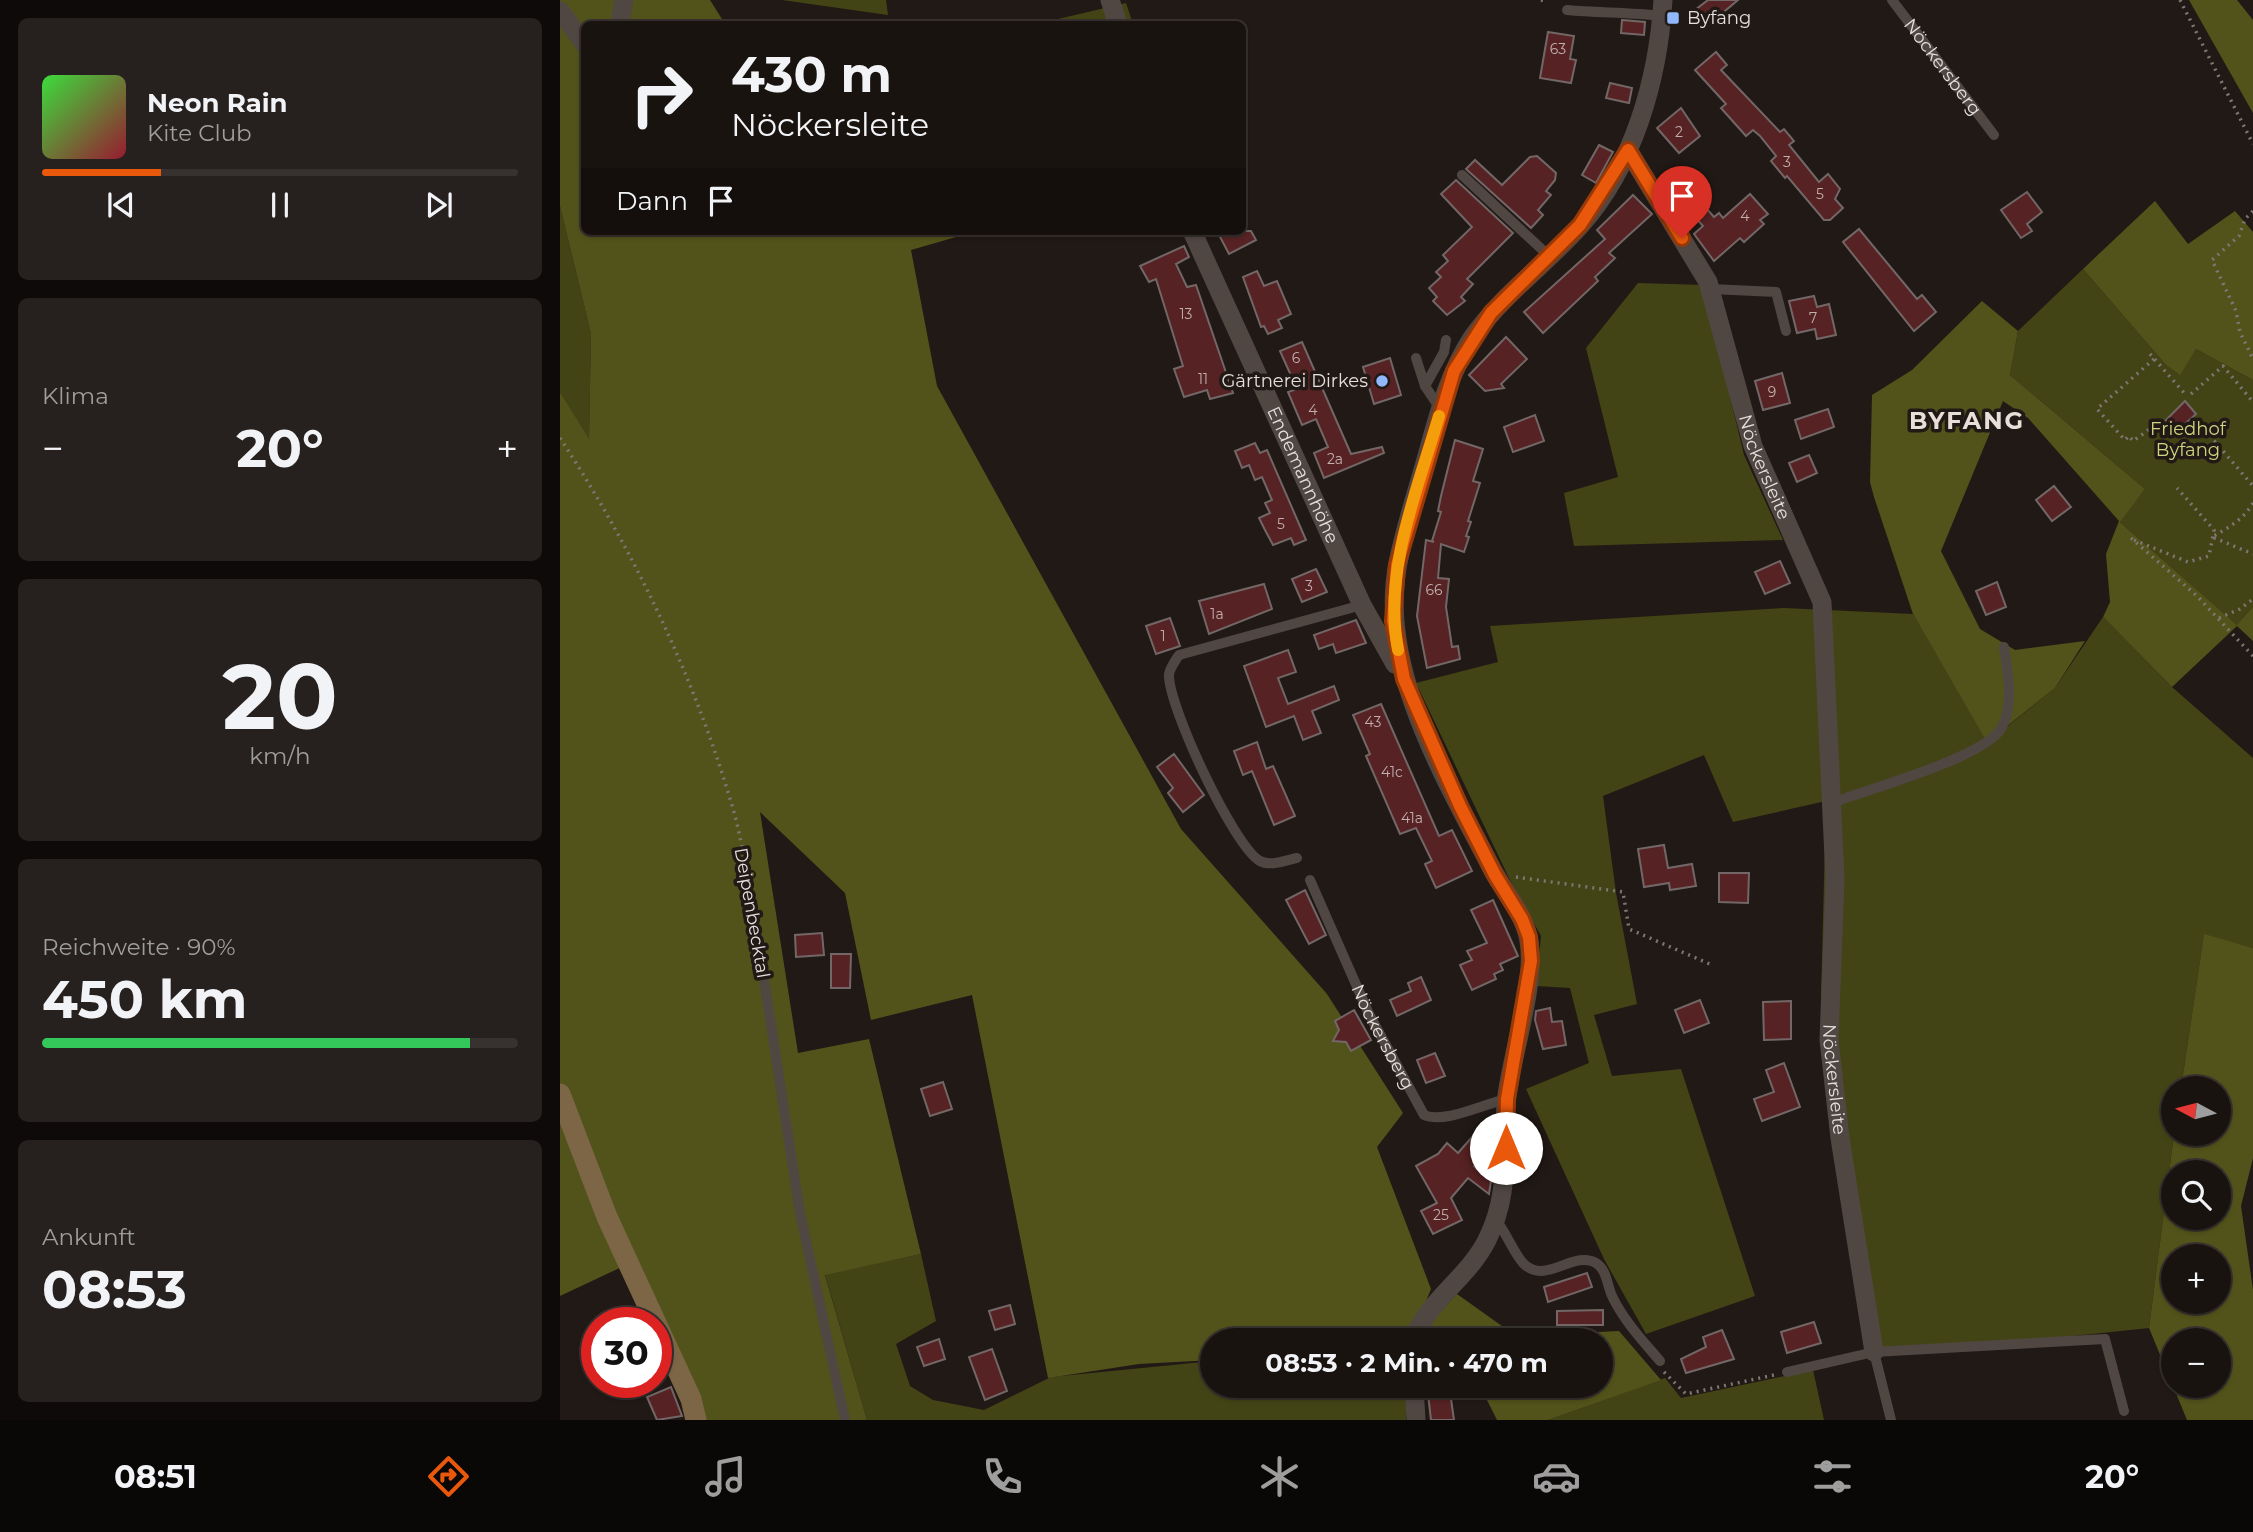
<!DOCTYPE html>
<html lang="de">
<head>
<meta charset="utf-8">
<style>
  :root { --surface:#191310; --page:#26201e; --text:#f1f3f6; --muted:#9f9e9f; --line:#373230; --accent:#ea580c }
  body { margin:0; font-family:Montserrat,sans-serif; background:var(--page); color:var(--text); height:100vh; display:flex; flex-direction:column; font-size:26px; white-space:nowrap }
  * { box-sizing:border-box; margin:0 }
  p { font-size:23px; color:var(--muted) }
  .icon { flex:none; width:38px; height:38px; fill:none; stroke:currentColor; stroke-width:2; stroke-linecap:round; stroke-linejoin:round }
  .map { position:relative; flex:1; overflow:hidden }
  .sheet { display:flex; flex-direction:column; gap:18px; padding:18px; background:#0e0a09; width:560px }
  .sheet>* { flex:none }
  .banner { position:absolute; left:21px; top:21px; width:665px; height:214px; border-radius:10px; box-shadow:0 2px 5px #0004,0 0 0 2px var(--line); background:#191310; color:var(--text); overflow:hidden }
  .needle { width:46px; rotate:277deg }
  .fabs { position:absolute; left:1601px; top:1076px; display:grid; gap:14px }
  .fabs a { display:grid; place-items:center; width:70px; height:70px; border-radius:50%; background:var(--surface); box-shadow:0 2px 5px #0004,0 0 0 2px var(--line); font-size:35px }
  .speed { position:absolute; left:21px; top:1307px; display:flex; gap:14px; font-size:35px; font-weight:700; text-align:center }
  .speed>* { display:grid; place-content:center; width:91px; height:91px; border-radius:50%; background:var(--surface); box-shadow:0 2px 5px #0004,0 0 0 2px var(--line); line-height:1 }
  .speed .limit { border:10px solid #d22; background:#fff; color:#111 }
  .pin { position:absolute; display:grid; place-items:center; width:60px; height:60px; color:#fff; margin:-72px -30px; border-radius:50% 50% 50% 0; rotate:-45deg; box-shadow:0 0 7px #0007 }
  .pin .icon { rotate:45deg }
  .me { position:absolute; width:77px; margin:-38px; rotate:0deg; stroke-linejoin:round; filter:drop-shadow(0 0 5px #0008) }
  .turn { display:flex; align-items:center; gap:24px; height:147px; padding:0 35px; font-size:32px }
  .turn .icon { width:91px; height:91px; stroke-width:2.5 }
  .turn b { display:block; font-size:49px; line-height:60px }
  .then { display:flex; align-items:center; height:66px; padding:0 35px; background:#0003; gap:14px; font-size:26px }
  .big { font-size:52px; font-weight:700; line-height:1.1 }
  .sheet .card { flex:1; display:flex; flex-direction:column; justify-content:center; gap:10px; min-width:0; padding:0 24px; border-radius:10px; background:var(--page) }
  .sheet .dial { align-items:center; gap:0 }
  .dial b { font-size:91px; line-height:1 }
  .song { display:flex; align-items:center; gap:21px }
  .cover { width:84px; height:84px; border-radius:10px; background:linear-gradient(135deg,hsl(120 70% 55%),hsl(350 70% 35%)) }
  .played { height:7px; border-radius:4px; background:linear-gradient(90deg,var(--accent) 25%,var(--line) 25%) }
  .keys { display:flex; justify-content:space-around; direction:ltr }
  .heat { display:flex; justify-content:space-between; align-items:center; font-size:38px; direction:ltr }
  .charge { height:10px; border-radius:5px; background:linear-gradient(90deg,#34c759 90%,var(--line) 0) }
  .trip { position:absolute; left:640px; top:1328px; width:413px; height:70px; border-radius:35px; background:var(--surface); box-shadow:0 2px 5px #0004,0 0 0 2px var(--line); font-weight:700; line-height:70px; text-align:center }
  .dock { display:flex; height:112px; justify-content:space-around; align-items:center; background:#0a0806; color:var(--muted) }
  .dock .icon { width:49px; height:49px }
  .dock .on { color:var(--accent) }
  .dock b { font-size:32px; color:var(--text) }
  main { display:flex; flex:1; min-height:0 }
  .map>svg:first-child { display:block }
  .green { fill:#434416 }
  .forest { fill:#52531a; fill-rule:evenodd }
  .building { fill:#562223; stroke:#726766; stroke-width:2 }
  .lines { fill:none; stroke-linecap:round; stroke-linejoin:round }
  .path { stroke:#7d7773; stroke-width:3.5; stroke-dasharray:2 5; stroke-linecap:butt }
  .lane { stroke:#504743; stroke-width:10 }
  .street { stroke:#504743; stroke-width:19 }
  .secondary { stroke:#7c6646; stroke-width:21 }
  .route-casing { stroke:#983908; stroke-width:18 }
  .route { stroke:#ea580c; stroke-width:12 }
  .slow { stroke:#f59e0b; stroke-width:12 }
  .poi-dot { fill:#91b8fd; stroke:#211915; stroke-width:2.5 }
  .labels { text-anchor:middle; stroke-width:7; stroke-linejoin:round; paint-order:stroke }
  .number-label { font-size:14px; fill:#c1b0ae }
  .poi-label { font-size:18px; fill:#e5e0dd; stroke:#211915; text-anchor:start }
  .street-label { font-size:18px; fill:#e5e0dd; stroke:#211915 }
  .park-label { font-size:18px; fill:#d0d47e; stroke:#211915 }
  .district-label { font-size:24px; font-weight:bold; letter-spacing:2px; fill:#e9ded8; stroke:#211915 }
</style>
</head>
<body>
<main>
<section class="sheet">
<div class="card">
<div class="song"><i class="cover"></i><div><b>Neon Rain</b><p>Kite Club</p></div></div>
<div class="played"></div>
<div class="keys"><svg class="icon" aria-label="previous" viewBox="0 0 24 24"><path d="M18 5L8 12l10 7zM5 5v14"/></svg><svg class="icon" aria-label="pause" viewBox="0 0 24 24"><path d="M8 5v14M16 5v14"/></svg><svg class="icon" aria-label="next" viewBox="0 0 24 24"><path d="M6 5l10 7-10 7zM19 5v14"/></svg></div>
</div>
<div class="card"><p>Klima</p>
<div class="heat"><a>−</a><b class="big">20°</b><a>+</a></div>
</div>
<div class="card dial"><b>20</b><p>km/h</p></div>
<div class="card"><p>Reichweite · 90%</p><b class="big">450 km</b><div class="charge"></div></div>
<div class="card"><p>Ankunft</p><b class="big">08:53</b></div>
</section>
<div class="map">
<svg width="1693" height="1420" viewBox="0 0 1693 1420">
  <rect width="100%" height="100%" fill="#211915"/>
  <g class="green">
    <polygon points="222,0 326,0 328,15"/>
    <polygon points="566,3 573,24 477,24"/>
    <polygon points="0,206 31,334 29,441 0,392"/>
    <polygon points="1523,269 1606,365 1619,374 1636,349 1693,380 1693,607 1678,626 1559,521 1585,489 1450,375 1458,331"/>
    <polygon points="1078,283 1143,285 1184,455 1223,540 1014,546 1004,493 1058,477 1026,348"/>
    <polygon points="1224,608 1353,614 1428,742 1495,688 1543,617 1612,687 1693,758 1693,948 1644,935 1621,1088 1614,1088 1614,1134 1589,1328 1319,1356 1261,999 1266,801 1173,822 1144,755 1043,796 1056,893 1077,1004 1034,1015 1052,1076 1121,1069 1195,1296 1086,1334 1044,1259 966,1089 1029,1063 1010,988 976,986 981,936 949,878 856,683 938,662 930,626"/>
    <polygon points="361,1254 376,1321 336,1344 350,1386 373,1400 424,1410 491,1377 653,1361 653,1386 847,1386 846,1420 307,1420 265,1274"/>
    <polygon points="1253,1370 1264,1420 988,1420 1105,1378 1121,1398"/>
  </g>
  <g class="forest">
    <polygon points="0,0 150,0 165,24 24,24 24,231 394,231 396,237 351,250 377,386 621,829 767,994 843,1113 817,1147 871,1289 850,1340 653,1340 653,1360 579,1364 488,1378 412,995 311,1020 285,893 200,812 238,1053 309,1039 361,1254 265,1275 307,1420 138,1420 0,1089 0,392 29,439 31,334 0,206"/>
    <polygon points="1629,0 1677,0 1693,20 1693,113"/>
    <polygon points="1595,201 1628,244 1675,211 1693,232 1693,380 1636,349 1620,375 1606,365 1523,269"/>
    <polygon points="1422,301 1458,331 1450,375 1585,489 1560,522 1677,625 1693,607 1693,641 1677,626 1612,687 1543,617 1550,602 1546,554 1559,521 1468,418 1443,401 1381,551 1420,629 1455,650 1525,641 1495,688 1427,742 1353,614 1314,497 1310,482 1312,395 1352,370"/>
    <path d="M 1644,934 L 1693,948 L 1693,1158 L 1681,1206 L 1693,1290 L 1693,1420 L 1627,1420 L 1589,1328 L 1614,1134 L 1659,1134 L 1659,1088 L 1621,1088 ZM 1614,1172 L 1659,1172 L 1659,1218 L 1614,1218 ZM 1614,1256 L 1659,1256 L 1659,1302 L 1614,1302 ZM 1614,1340 L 1659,1340 L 1659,1386 L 1614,1386 Z"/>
    <polygon points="0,1096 68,1264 0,1296"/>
    <polygon points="897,1294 956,1336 1059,1331 1101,1380 988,1420 937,1420 920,1386 1041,1386 1041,1340 863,1340 874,1318"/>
  </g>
  <g class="building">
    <polygon points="1148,0 1178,0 1147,26 1135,10"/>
    <polygon points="1062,20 1085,22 1084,35 1061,33"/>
    <polygon points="988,32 1014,36 1010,59 1016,60 1011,83 980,78"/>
    <polygon points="1156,52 1167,65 1161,70 1220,132 1224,129 1234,141 1229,145 1259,182 1268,174 1280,189 1275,199 1283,208 1270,220 1264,220 1227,176 1225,178 1211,161 1216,156 1200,136 1193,130 1186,136 1161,108 1166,104 1135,70"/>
    <polygon points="1050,83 1072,88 1069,103 1046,98"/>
    <polygon points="1121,108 1140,136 1119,153 1097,128"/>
    <polygon points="1039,145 1053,152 1036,183 1022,175"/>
    <polygon points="977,156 996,173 995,180 986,191 991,195 978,210 983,215 971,228 906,169 915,160 942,185 970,157"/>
    <polygon points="896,180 953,233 907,279 913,284 901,297 905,301 887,315 873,301 877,297 869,288 881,277 876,272 888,261 883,255 912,227 881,194"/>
    <polygon points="1467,192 1482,212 1467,224 1472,231 1461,238 1441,210"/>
    <polygon points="1190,194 1208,214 1200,220 1204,224 1184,242 1180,238 1154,261 1134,234 1143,226 1136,218 1147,209 1154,217 1159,213 1163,218"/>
    <polygon points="1073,195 1092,214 1049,253 1055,258 1035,277 1038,281 983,333 964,312 1045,239 1037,230"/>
    <polygon points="1299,229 1357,299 1362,295 1376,312 1354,331 1283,242"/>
    <polygon points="657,231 691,231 696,240 669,254"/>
    <polygon points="624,246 629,257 616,264 627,287 636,285 673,393 650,399 647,390 624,397 614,369 623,366 596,279 589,282 580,266"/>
    <polygon points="697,271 704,286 717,281 731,314 718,320 722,328 708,334 704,326 701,327 683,277"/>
    <polygon points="1254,296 1257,307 1269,304 1276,335 1257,339 1255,329 1237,333 1229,301"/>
    <polygon points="946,337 967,359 941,384 944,388 925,391 909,375"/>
    <polygon points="742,342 791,454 822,447 824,453 764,478 754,453 768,447 756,419 742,425 728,392 737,389 720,351"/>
    <polygon points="830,358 841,395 814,404 803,367"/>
    <polygon points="1222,373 1230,403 1203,410 1195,381"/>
    <polygon points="1625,401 1636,414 1616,432 1606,420"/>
    <polygon points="1268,409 1274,427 1241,439 1235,420"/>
    <polygon points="975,415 984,441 953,452 944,427"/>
    <polygon points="895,440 923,449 913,481 920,483 908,521 911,522 906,536 909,537 904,552 881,544 878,578 889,579 886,607 892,647 898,646 900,659 867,668 857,616 866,540 874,542 872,541 881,512 878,511 881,496"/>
    <polygon points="695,443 700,453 707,450 746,540 734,545 731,538 713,545 705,530 699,518 710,513 705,503 712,500 702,477 695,480 689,465 682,468 675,451"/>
    <polygon points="1249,455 1257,473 1237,482 1229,463"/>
    <polygon points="1494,486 1511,507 1492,521 1476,500"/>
    <polygon points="1220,561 1230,583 1205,594 1195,572"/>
    <polygon points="756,569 767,592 742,602 732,579"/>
    <polygon points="1437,582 1446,607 1426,615 1416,591"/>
    <polygon points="704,584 712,609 649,634 639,601"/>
    <polygon points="610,618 620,646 596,654 586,626"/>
    <polygon points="796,620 806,643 776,653 773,644 759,649 754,635"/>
    <polygon points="728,650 736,672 718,678 728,704 774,686 779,700 752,711 761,733 743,740 734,716 706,727 684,666"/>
    <polygon points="821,704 879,836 892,830 912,871 876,888 865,864 872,861 856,828 840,834 806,756 810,754 793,715"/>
    <polygon points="697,742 706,769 713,766 735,816 714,825 692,771 683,775 674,751"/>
    <polygon points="614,754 644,795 623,812 608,793 613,788 597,767"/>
    <polygon points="1104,845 1108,868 1132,864 1136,886 1110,890 1109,883 1084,887 1078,849"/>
    <polygon points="1159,873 1189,873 1188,903 1159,902"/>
    <polygon points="745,890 766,935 749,944 726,900"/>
    <polygon points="933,900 958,956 940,964 943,970 934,974 936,979 912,990 900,965 912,960 907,951 927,943 911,910"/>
    <polygon points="262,933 264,955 236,957 235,935"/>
    <polygon points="271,954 291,954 290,988 271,988"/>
    <polygon points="861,977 871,1000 837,1016 830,1000 851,991 848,983"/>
    <polygon points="1140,1000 1149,1023 1124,1033 1115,1010"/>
    <polygon points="1231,1001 1231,1039 1204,1040 1203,1002"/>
    <polygon points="990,1008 992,1022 1002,1021 1006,1045 983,1049 975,1020 976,1011"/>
    <polygon points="794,1010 811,1040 791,1051 786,1042 773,1041 779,1030 775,1021"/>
    <polygon points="875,1053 885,1076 866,1083 857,1060"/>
    <polygon points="1224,1063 1240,1107 1202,1121 1194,1099 1214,1092 1206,1070"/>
    <polygon points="383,1082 392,1109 370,1116 361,1089"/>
    <polygon points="913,1136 927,1149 914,1166 931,1181 929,1194 908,1178 891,1198 902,1220 873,1234 861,1211 877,1203 856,1166 878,1154 887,1143 898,1153"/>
    <polygon points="1027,1273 1032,1287 988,1302 984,1287"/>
    <polygon points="450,1305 455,1324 435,1330 429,1311"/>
    <polygon points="1043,1310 1043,1325 997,1325 997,1311"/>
    <polygon points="1254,1322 1261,1343 1227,1353 1221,1332"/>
    <polygon points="1162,1330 1174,1359 1126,1373 1121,1359 1146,1347 1143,1337"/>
    <polygon points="379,1339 385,1359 364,1366 357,1347"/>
    <polygon points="432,1349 447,1391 425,1400 409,1357"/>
    <polygon points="111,1387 122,1416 97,1420 87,1397"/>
    <polygon points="890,1392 894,1420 871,1420 868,1394"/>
  </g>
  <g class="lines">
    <g class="path">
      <polyline points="981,0 984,1"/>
      <polyline points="1620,0 1693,144"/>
      <polyline points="1693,211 1685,219 1679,236 1652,260 1676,311 1680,332 1693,359"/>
      <polyline points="1590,354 1626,395"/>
      <polyline points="1594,359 1537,409 1565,440 1569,436 1573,441 1601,421"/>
      <polyline points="1631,394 1663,366 1693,402"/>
      <polyline points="1645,430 1693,486"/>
      <path d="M 0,438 C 73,549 133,674 171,802 C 183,840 187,882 195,921"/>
      <path d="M 1693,503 C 1684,519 1668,528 1652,537 L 1693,554"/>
      <polyline points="1571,538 1637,596 1693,656"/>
      <polyline points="1574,540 1628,562 1649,556 1654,530 1617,488"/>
      <polyline points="1659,618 1680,609 1693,599"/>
      <polyline points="956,877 1063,892 1069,929 1152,965"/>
      <polyline points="1104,1372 1126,1394 1214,1375"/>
    </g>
    <g class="lane">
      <path id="s1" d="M 1332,0 L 1434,135"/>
      <path d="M 1007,10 C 1039,13 1070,12 1102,16"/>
      <polyline points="902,175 989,256"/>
      <polyline points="375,231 384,231"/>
      <polyline points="1151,289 1216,292 1226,331"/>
      <polyline points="856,358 865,386 879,407"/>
      <polyline points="865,386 884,352 886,340"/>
      <path d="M 1272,803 C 1308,789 1427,757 1442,727 C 1454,704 1448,672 1444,647"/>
      <path d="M 737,858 C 726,860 711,867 700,861 C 674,847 607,704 609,674 C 610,668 615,661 619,655 L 802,605"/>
      <path id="s2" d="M 750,880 L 809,1014 L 864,1115 C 885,1124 923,1104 947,1099"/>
      <polyline points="197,934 240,1213 285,1420"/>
      <path d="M 936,1220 C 946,1232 956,1258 965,1265 C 987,1284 1014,1250 1036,1263 C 1047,1270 1047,1285 1052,1296 C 1064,1321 1082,1340 1100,1361"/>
      <polyline points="1314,1352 1331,1420"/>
      <polyline points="1227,1372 1314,1352 1545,1339 1564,1411"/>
    </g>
    <g class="street">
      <polyline points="550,0 558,24"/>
      <polyline points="0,11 24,43"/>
      <polyline points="60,24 64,0"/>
      <path id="s3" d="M 1068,150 L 1148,282 L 1193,446 L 1262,602 L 1275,879 L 1269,1040 L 1280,1138 L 1314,1352"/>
      <path id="s4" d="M 632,231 L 802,605 L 835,664"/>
      <path d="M 853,1340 C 868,1300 908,1278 927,1240 C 953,1188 940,1148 947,1095 C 953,1050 976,983 969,941 C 965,914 944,892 932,869 C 886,779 817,667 838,563 C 844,532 854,501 863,470 C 876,425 886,378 912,338 C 942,295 985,265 1020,226 C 1074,165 1098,80 1103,0"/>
      <polyline points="854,1386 856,1420"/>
    </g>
    <polyline class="secondary" points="0,1094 47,1217 131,1399 136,1420"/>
  </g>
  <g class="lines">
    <defs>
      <polyline id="route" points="946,1148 947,1099 971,961 969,937 962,919 935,875 900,806 844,679 833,621 837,565 894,371 931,313 1020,225 1068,150 1122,238"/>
    </defs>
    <use href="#route" class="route-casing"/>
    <use href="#route" class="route"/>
    <path class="slow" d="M 838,650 C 823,571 857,491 879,416"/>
  </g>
  <g class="poi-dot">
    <rect x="1106" y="11" width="14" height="14" rx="3.5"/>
    <circle cx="822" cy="381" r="7"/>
  </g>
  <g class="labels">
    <g class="number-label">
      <text x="998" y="54">63</text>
      <text x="1119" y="137">2</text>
      <text x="1227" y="167">3</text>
      <text x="1260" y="199">5</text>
      <text x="1185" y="221">4</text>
      <text x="626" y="319">13</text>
      <text x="1253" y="323">7</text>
      <text x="736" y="363">6</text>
      <text x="643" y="384">11</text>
      <text x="1212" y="397">9</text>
      <text x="753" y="415">4</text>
      <text x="775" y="464">2a</text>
      <text x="721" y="529">5</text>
      <text x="749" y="591">3</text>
      <text x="874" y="595">66</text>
      <text x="657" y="619">1a</text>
      <text x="603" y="641">1</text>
      <text x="813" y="727">43</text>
      <text x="832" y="777">41c</text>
      <text x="852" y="823">41a</text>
      <text x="881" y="1220">25</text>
    </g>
    <g class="poi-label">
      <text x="1127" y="24">Byfang</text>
      <text x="808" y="387" text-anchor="end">Gärtnerei Dirkes</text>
    </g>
    <g class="street-label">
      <text dy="6" stroke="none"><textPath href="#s1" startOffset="84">Nöckersberg</textPath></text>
      <text dy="6" stroke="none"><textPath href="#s3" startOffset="348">Nöckersleite</textPath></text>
      <text dy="6" stroke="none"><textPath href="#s4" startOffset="268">Endemannhöhe</textPath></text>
      <text transform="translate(192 913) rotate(80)" y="6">Deipenbecktal</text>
      <text dy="6" stroke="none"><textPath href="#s2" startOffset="173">Nöckersberg</textPath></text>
      <text dy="6" stroke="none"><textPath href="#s3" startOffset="973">Nöckersleite</textPath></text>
    </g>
    <g class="park-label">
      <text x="1628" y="435">Friedhof<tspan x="1628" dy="21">Byfang</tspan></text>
    </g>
    <g class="district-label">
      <text x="1407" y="429">BYFANG</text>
    </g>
  </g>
</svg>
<div class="fabs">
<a><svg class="needle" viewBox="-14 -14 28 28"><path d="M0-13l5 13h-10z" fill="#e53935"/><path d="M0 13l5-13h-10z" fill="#9f9e9f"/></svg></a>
<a><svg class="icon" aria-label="search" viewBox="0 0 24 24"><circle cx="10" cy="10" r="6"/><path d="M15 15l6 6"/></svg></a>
<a>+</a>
<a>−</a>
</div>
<div class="speed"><div class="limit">30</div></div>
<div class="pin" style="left:1122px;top:238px;background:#d93025"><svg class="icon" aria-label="arrive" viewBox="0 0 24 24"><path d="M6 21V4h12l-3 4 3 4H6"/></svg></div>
<svg class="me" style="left:946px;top:1148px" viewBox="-20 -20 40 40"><circle r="19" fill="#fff"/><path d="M0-13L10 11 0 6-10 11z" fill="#ea580c"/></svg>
<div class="trip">08:53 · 2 Min. · 470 m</div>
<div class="banner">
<div class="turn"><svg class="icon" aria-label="right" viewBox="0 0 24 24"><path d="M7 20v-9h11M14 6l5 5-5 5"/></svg><div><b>430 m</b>Nöckersleite</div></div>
<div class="then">Dann<svg class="icon" aria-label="arrive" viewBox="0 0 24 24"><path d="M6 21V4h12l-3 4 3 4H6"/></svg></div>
</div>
</div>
</main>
<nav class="dock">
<b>08:51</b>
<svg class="icon on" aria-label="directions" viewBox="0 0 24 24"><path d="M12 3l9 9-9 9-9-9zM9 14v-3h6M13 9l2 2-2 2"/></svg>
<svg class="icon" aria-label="music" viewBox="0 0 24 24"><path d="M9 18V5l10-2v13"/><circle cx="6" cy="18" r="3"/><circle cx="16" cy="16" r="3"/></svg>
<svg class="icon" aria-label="phone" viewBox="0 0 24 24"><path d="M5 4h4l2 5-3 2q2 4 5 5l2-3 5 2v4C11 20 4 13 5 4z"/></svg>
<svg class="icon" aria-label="climate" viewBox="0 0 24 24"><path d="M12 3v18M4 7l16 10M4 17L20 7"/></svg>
<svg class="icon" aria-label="car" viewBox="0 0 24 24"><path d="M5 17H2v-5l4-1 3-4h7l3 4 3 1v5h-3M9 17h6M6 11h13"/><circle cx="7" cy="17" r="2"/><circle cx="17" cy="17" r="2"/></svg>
<svg class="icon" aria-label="filters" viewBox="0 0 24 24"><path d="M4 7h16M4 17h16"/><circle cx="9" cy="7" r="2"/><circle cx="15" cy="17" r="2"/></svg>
<b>20°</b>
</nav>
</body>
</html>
